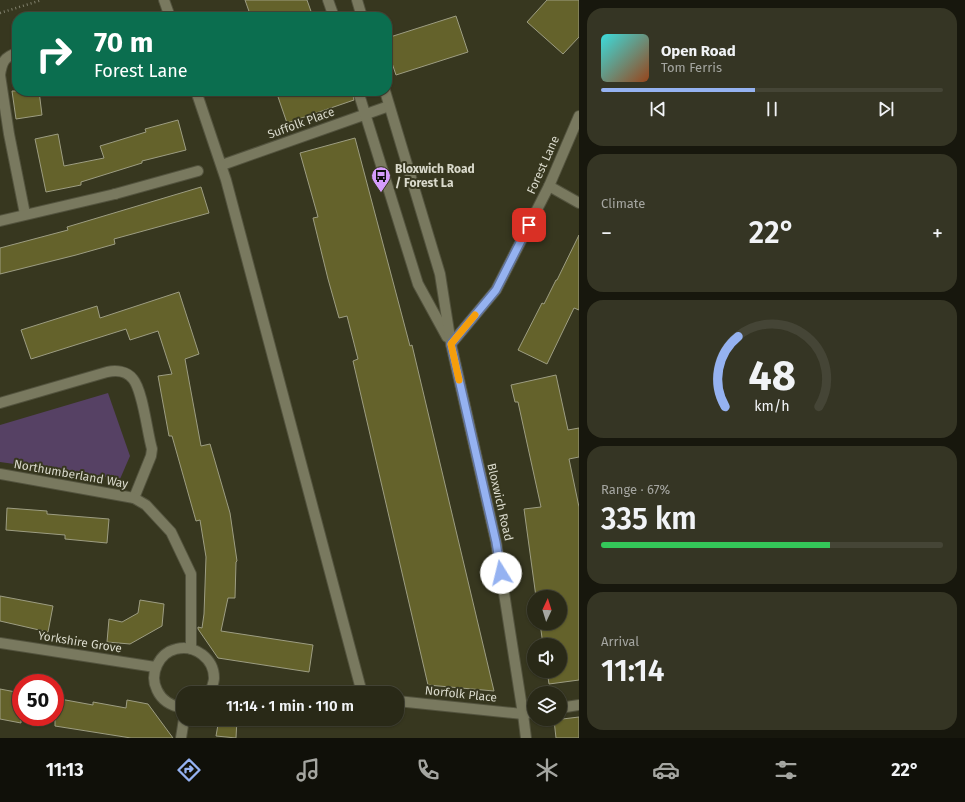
<!DOCTYPE html>
<html lang="en">
<head>
<meta charset="utf-8">
<style>
  :root { --surface:#292917; --page:#353524; --text:#f1f3f6; --muted:#a5a6a1; --line:#454536; --accent:#95b2f1 }
  body { margin:0; font-family:"Fira Sans",sans-serif; background:var(--page); color:var(--text); height:100vh; display:flex; flex-direction:column; font-size:15px; white-space:nowrap }
  * { box-sizing:border-box; margin:0 }
  p { font-size:13px; color:var(--muted) }
  .icon { flex:none; width:22px; height:22px; fill:none; stroke:currentColor; stroke-width:2; stroke-linecap:round; stroke-linejoin:round }
  .map { position:relative; flex:1; overflow:hidden }
  .sheet { display:flex; flex-direction:column; gap:8px; padding:8px; background:#17170d; width:386px }
  .sheet>* { flex:none }
  .guide { position:absolute; left:12px; top:12px; width:380px; height:84px; border-radius:16px; box-shadow:0 1px 3px #0004,0 0 0 1px var(--line); background:#0b6e4f; color:#fff; overflow:hidden }
  .needle { width:26px; rotate:4deg }
  .fabs { position:absolute; left:527px; top:590px; display:grid; gap:8px }
  .fabs a { display:grid; place-items:center; width:40px; height:40px; border-radius:50%; background:var(--surface); box-shadow:0 1px 3px #0004,0 0 0 1px var(--line); font-size:20px }
  .speed { position:absolute; left:12px; top:674px; display:flex; gap:8px; font-size:20px; font-weight:700; text-align:center }
  .speed>* { display:grid; place-content:center; width:52px; height:52px; border-radius:50%; background:var(--surface); box-shadow:0 1px 3px #0004,0 0 0 1px var(--line); line-height:1 }
  .speed .limit { border:6px solid #d22; background:#fff; color:#111 }
  .pin { position:absolute; display:grid; place-items:center; width:34px; height:34px; color:#fff; margin:-17px; border-radius:8px; box-shadow:0 2px 6px #0006 }
  .me { position:absolute; width:44px; margin:-22px; rotate:351deg; stroke-linejoin:round; filter:drop-shadow(0 0 3px #0008) }
  .turn { display:flex; align-items:center; gap:14px; height:84px; padding:0 16px; font-size:18px }
  .turn .icon { width:52px; height:52px; stroke-width:2.5 }
  .turn b { display:block; font-size:28px; line-height:34px }
  .big { font-size:30px; font-weight:600; line-height:1.1 }
  .sheet .tile { flex:1; display:flex; flex-direction:column; justify-content:center; gap:6px; min-width:0; padding:0 14px; border-radius:16px; background:var(--page) }
  .sheet .dial { align-items:center; gap:0 }
  .dial svg { height:104px; overflow:visible; fill:none; stroke:var(--line); stroke-width:7; stroke-linecap:round; text-anchor:middle }
  .dial text { fill:var(--text); stroke:none }
  .song { display:flex; align-items:center; gap:12px }
  .cover { width:48px; height:48px; border-radius:6px; background:linear-gradient(135deg,hsl(180 70% 55%),hsl(20 70% 35%)) }
  .played { height:4px; border-radius:2px; background:linear-gradient(90deg,var(--accent) 45%,var(--line) 45%) }
  .keys { display:flex; justify-content:space-around; direction:ltr }
  .heat { display:flex; justify-content:space-between; align-items:center; font-size:22px; direction:ltr }
  .charge { height:6px; border-radius:3px; background:linear-gradient(90deg,#34c759 67%,var(--line) 0) }
  .trip { position:absolute; left:176px; top:686px; width:228px; height:40px; border-radius:16px; background:var(--surface); box-shadow:0 1px 3px #0004,0 0 0 1px var(--line); font-weight:600; line-height:40px; text-align:center }
  .dock { display:flex; height:64px; justify-content:space-around; align-items:center; background:#101009; color:var(--muted) }
  .dock .icon { width:28px; height:28px }
  .dock .selected { color:var(--accent) }
  .dock b { font-size:18px; color:var(--text) }
  main { display:flex; flex:1; min-height:0 }
  .map>svg:first-child { display:block }
  .green { fill:#564164 }
  .building { fill:#64622b; stroke:#9d9d82 }
  .lines { fill:none; stroke-linecap:round; stroke-linejoin:round }
  .service-casing { stroke:#53533e; stroke-width:12 }
  .minor-casing { stroke:#53533e; stroke-width:12 }
  .secondary-casing { stroke:#53533e; stroke-width:12 }
  .path { stroke:#80806c; stroke-width:2.5; stroke-dasharray:1 3; stroke-linecap:butt }
  .service { stroke:#79795f; stroke-width:10 }
  .minor { stroke:#79795f; stroke-width:10 }
  .secondary { stroke:#79795f; stroke-width:10 }
  .route-casing { stroke:#61749d; stroke-width:10 }
  .route { stroke:#95b2f1; stroke-width:7 }
  .slow { stroke:#f59e0b; stroke-width:7 }
  .labels { text-anchor:middle; stroke-width:4; stroke-linejoin:round; paint-order:stroke }
  .street-label { font-size:12px; fill:#dadacc; stroke:#37371f }
  .poi-label { font-size:12px; font-weight:bold; fill:#dadacc; stroke:#37371f; text-anchor:start }
</style>
</head>
<body>
<main>
<div class="map">
<svg width="579" height="738" viewBox="0 0 579 738">
  <rect width="100%" height="100%" fill="#37371f"/>
  <polygon class="green" points="108,393 130,456 120,479 0,462 0,425"/>
  <g class="building">
    <polygon points="245,0 307,0 313,17 251,17"/>
    <polygon points="547,0 579,0 579,37 563,54 527,22"/>
    <polygon points="456,16 468,52 396,75 387,48 387,38"/>
    <polygon points="12,91 39,91 42,115 16,119"/>
    <polygon points="276,91 352,91 354,100 287,123"/>
    <polygon points="178,120 186,150 142,161 142,163 81,182 81,185 46,192 35,139 58,134 64,166 104,158 100,146 146,132 145,129"/>
    <polygon points="355,138 410,346 412,345 494,691 428,685 353,361 358,359 347,316 339,318 328,279 313,218 318,217 300,153"/>
    <polygon points="201,187 209,213 114,239 115,244 76,255 0,274 0,248 68,230 67,227"/>
    <polygon points="579,235 579,310 574,308 547,364 518,350 542,303 544,304 556,280 557,280"/>
    <polygon points="179,292 199,354 185,359 201,446 210,444 230,513 237,561 236,562 235,598 228,598 221,631 313,645 309,672 218,658 198,629 198,627 202,628 204,614 206,557 200,520 196,521 172,436 169,436 158,376 172,374 158,331 130,340 126,329 31,359 21,330 97,306 100,318"/>
    <polygon points="556,375 568,430 579,428 579,457 569,459 579,507 579,680 549,684 547,671 560,671 560,645 543,645 540,623 560,623 560,597 536,597 524,509 541,507 518,402 515,402 511,385"/>
    <polygon points="7,508 47,511 47,514 109,519 107,543 65,539 65,535 6,530"/>
    <polygon points="0,596 53,606 48,632 0,621"/>
    <polygon points="140,600 164,604 162,626 130,644 107,642 109,619 122,622 138,613"/>
    <polygon points="0,689 21,693 21,723 0,719"/>
    <polygon points="60,699 93,705 93,702 126,708 127,700 148,704 173,738 131,738 55,726 55,702 60,702"/>
    <polygon points="579,717 579,738 556,738 554,720"/>
    <polygon points="219,719 237,719 236,738 216,736"/>
  </g>
  <g class="lines">
    <defs>
      <g id="service">
        <polyline points="164,0 170,17"/>
        <path d="M 0,75 C 2,62 4,57 17,53"/>
        <polyline points="196,91 226,180 362,693"/>
        <polyline points="115,194 198,171"/>
        <path d="M 0,403 L 107,372 C 116,370 127,371 133,379 C 143,391 147,432 152,449 L 151,456 L 134,498"/>
      </g>
      <g id="minor">
        <polyline points="0,75 9,134 25,214"/>
        <polyline points="222,165 389,106"/>
        <polyline points="549,186 579,203"/>
        <polyline points="0,221 115,194"/>
        <polyline points="451,344 496,290 549,186 579,116"/>
        <polyline points="0,474 134,498 146,505 171,532 191,574 191,649"/>
        <polyline points="0,643 155,667"/>
        <polyline points="397,701 523,714 534,712"/>
        <path d="M 183,708 C 171,706 162,701 157,690 C 149,674 159,653 176,649 C 195,644 214,659 214,678 C 214,683 211,689 210,693"/>
        <polyline points="560,708 579,705"/>
        <polyline points="181,738 184,719"/>
      </g>
      <g id="secondary">
        <polyline points="328,0 334,17"/>
        <polyline points="357,0 362,17"/>
        <polyline points="358,91 418,284 447,337"/>
        <polyline points="385,91 440,274 451,344 496,542 523,714 526,738"/>
      </g>
    </defs>
    <use href="#service" class="service-casing"/>
    <use href="#minor" class="minor-casing"/>
    <use href="#secondary" class="secondary-casing"/>
    <polyline class="path" points="0,13 42,0"/>
    <use href="#service" class="service"/>
    <use href="#minor" class="minor"/>
    <use href="#secondary" class="secondary"/>
  </g>
  <g class="lines">
    <defs>
      <polyline id="route" points="501,573 496,542 451,344 496,290 529,225"/>
    </defs>
    <use href="#route" class="route-casing"/>
    <use href="#route" class="route"/>
    <polyline class="slow" points="459,380 451,344 475,315"/>
  </g>
  <defs>
    <symbol id="bus-pin" viewBox="-11 -11 22 30"><path d="M0 17L-7.5 6A9.5 9.5 0 1 1 7.5 6Z" fill="#d49cfb" stroke="#37371f"/><path d="M-5-6H5V4H4V6H2V4H-2V6H-4V4H-5ZM-3.5-4V0h7V-4ZM-3.5 1.2v1.5H-2V1.2ZM2 1.2v1.5H3.5V1.2Z" fill="#111"/></symbol>
  </defs>
  <g fill-rule="evenodd">
    <use href="#bus-pin" x="370" y="165" width="22" height="30"/>
  </g>
  <g class="labels">
    <g class="street-label">
      <text transform="translate(301 123) rotate(-20)" y="4">Suffolk Place</text>
      <text transform="translate(543 165) rotate(-66)" y="4">Forest Lane</text>
      <text transform="translate(71 474) rotate(10)" y="4">Northumberland Way</text>
      <text transform="translate(500 502) rotate(77)" y="4">Bloxwich Road</text>
      <text transform="translate(80 642) rotate(9)" y="4">Yorkshire Grove</text>
      <text transform="translate(461 694) rotate(6)" y="4">Norfolk Place</text>
    </g>
    <g class="poi-label">
      <text x="395" y="173">Bloxwich Road<tspan x="395" dy="14">/ Forest La</tspan></text>
    </g>
  </g>
</svg>
<div class="fabs">
<a><svg class="needle" viewBox="-14 -14 28 28"><path d="M0-13l5 13h-10z" fill="#e53935"/><path d="M0 13l5-13h-10z" fill="#a5a6a1"/></svg></a>
<a><svg class="icon" aria-label="sound" viewBox="0 0 24 24"><path d="M4 9h4l5-4v14l-5-4H4zM17 9q2 3 0 6"/></svg></a>
<a><svg class="icon" aria-label="layers" viewBox="0 0 24 24"><path d="M12 4l9 5-9 5-9-5zM3 14l9 5 9-5"/></svg></a>
</div>
<div class="speed"><div class="limit">50</div></div>
<div class="pin" style="left:529px;top:225px;background:#d93025"><svg class="icon" aria-label="arrive" viewBox="0 0 24 24"><path d="M6 21V4h12l-3 4 3 4H6"/></svg></div>
<svg class="me" style="left:501px;top:573px" viewBox="-20 -20 40 40"><circle r="19" fill="#fff"/><path d="M0-13L10 11 0 6-10 11z" fill="#95b2f1"/></svg>
<div class="trip">11:14 · 1 min · 110 m</div>
<div class="guide">
<div class="turn"><svg class="icon" aria-label="right" viewBox="0 0 24 24"><path d="M7 20v-9h11M14 6l5 5-5 5"/></svg><div><b>70 m</b>Forest Lane</div></div>
</div>
</div>
<section class="sheet">
<div class="tile">
<div class="song"><i class="cover"></i><div><b>Open Road</b><p>Tom Ferris</p></div></div>
<div class="played"></div>
<div class="keys"><svg class="icon" aria-label="previous" viewBox="0 0 24 24"><path d="M18 5L8 12l10 7zM5 5v14"/></svg><svg class="icon" aria-label="pause" viewBox="0 0 24 24"><path d="M8 5v14M16 5v14"/></svg><svg class="icon" aria-label="next" viewBox="0 0 24 24"><path d="M6 5l10 7-10 7zM19 5v14"/></svg></div>
</div>
<div class="tile"><p>Climate</p>
<div class="heat"><a>−</a><b class="big">22°</b><a>+</a></div>
</div>
<div class="tile dial"><svg viewBox="0 0 100 80">
<path d="M14 69A42 42 0 1 1 86 69"/>
<path d="M14 69A42 42 0 0 1 24 15" stroke="#95b2f1"/>
<text x="50" y="56" font-size="32" font-weight="700">48</text>
<text x="50" y="72" font-size="11">km/h</text>
</svg></div>
<div class="tile"><p>Range · 67%</p><b class="big">335 km</b><div class="charge"></div></div>
<div class="tile"><p>Arrival</p><b class="big">11:14</b></div>
</section>
</main>
<nav class="dock">
<b>11:13</b>
<svg class="icon selected" aria-label="directions" viewBox="0 0 24 24"><path d="M12 3l9 9-9 9-9-9zM9 14v-3h6M13 9l2 2-2 2"/></svg>
<svg class="icon" aria-label="music" viewBox="0 0 24 24"><path d="M9 18V5l10-2v13"/><circle cx="6" cy="18" r="3"/><circle cx="16" cy="16" r="3"/></svg>
<svg class="icon" aria-label="phone" viewBox="0 0 24 24"><path d="M5 4h4l2 5-3 2q2 4 5 5l2-3 5 2v4C11 20 4 13 5 4z"/></svg>
<svg class="icon" aria-label="climate" viewBox="0 0 24 24"><path d="M12 3v18M4 7l16 10M4 17L20 7"/></svg>
<svg class="icon" aria-label="car" viewBox="0 0 24 24"><path d="M5 17H2v-5l4-1 3-4h7l3 4 3 1v5h-3M9 17h6M6 11h13"/><circle cx="7" cy="17" r="2"/><circle cx="17" cy="17" r="2"/></svg>
<svg class="icon" aria-label="filters" viewBox="0 0 24 24"><path d="M4 7h16M4 17h16"/><circle cx="9" cy="7" r="2"/><circle cx="15" cy="17" r="2"/></svg>
<b>22°</b>
</nav>
</body>
</html>
